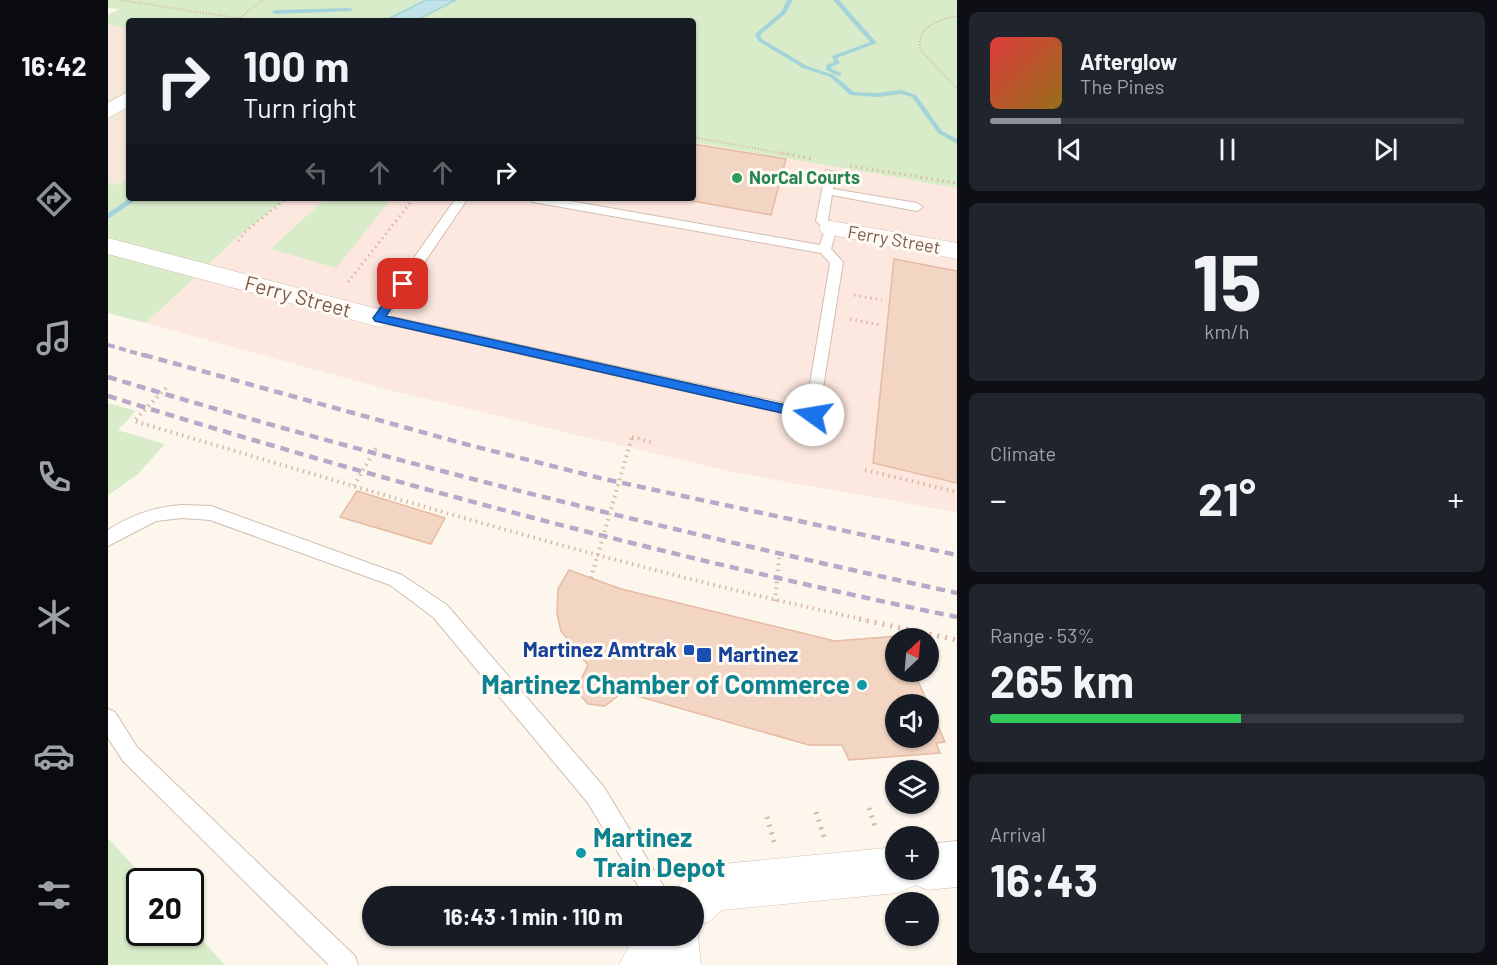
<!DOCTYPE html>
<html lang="en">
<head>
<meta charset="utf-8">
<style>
  :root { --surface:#171b24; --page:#20242c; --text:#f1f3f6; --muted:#9ea1a6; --line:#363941; --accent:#8c9099 }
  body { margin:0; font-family:Barlow,sans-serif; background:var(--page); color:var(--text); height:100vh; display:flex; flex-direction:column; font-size:22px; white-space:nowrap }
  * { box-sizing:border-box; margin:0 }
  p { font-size:20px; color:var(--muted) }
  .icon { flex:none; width:33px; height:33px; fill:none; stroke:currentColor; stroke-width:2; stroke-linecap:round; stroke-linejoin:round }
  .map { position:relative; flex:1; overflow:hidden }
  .drawer { display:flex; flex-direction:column; gap:12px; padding:12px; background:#0d0f14; width:540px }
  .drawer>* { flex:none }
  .banner { position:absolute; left:18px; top:18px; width:570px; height:183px; border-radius:6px; box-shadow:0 2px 4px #0004; background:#171b24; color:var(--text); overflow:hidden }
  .needle { width:39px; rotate:26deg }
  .tools { position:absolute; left:777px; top:628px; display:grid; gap:12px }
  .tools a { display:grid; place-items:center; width:54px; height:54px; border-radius:50%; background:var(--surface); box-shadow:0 2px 4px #0004; font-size:30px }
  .speed { position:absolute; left:18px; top:868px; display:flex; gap:12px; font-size:30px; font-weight:700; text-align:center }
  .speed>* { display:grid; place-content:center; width:78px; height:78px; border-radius:50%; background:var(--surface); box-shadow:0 2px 4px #0004; line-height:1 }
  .speed .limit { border:3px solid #111; border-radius:9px; background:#fff; color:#111 }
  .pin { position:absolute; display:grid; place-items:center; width:51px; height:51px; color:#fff; margin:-26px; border-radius:12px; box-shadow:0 3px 9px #0006 }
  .me { position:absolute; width:66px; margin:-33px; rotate:283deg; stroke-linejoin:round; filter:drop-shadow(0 0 4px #0008) }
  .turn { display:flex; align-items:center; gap:21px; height:126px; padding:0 18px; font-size:27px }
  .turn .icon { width:78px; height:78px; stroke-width:2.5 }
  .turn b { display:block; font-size:42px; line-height:51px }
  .lanes { display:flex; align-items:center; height:57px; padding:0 18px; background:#0003; justify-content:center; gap:30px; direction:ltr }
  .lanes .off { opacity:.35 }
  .big { font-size:45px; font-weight:700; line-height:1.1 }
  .drawer .widget { flex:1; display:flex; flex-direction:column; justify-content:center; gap:9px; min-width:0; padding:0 21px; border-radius:9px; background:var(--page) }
  .drawer .dial { align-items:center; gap:0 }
  .dial b { font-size:78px; line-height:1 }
  .song { display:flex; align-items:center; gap:18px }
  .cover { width:72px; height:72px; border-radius:9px; background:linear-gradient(135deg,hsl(0 70% 55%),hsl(40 70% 35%)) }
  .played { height:6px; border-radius:3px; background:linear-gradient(90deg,var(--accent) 15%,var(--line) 15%) }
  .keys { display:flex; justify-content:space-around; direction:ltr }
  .heat { display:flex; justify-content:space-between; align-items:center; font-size:33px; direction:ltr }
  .charge { height:9px; border-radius:4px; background:linear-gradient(90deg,#34c759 53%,var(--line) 0) }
  .trip { position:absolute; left:254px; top:886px; width:342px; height:60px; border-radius:30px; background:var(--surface); box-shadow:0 2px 4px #0004; font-weight:700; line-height:60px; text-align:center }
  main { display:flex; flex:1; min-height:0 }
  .menu { display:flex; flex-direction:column; width:108px; justify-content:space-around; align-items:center; background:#090b0e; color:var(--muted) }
  .menu .icon { width:42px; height:42px }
  .menu .selected { color:var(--accent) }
  .menu b { font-size:27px; color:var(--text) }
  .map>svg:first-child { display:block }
  .residential { fill:#f5e8da }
  .commercial { fill:#fde8e0 }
  .green { fill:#d8ecc9 }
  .water { fill:#bfe3e8; stroke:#a5d3da; stroke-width:1.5 }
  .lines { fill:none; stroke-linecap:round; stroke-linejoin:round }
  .stream { fill:#a5d3da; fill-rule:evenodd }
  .building { fill:#f3d5c3; stroke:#e6bba3; stroke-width:1.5; fill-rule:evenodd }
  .lane-casing { stroke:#d1beb0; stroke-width:2 }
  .street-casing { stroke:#d1beb0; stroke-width:1 }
  .path-far3 { stroke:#d9b8a5; stroke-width:2; stroke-dasharray:1 2; stroke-linecap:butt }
  .path-far2 { stroke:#d9b8a5; stroke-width:3; stroke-dasharray:1.5 4; stroke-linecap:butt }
  .path-far1 { stroke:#d9b8a5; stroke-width:4; stroke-dasharray:1.5 4.5; stroke-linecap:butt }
  .path { stroke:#d9b8a5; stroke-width:5; stroke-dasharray:2 6; stroke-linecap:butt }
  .lane { fill:#fff; fill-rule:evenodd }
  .street { fill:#fff; fill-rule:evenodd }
  .rail-far1 { stroke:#b9a8c9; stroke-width:4; stroke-dasharray:7 4.5; stroke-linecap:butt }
  .rail { stroke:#b9a8c9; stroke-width:4.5; stroke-dasharray:9 6; stroke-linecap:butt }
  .path-bridge { stroke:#d9b8a5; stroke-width:4; stroke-dasharray:1.5 4.5; stroke-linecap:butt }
  .route { fill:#1a73e8; stroke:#114b97; stroke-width:1.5 }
  .leisure-dot { fill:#2e9e5b; stroke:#fffaf3; stroke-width:2 }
  .transit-dot { fill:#1a4fb4; stroke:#fffaf3; stroke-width:2 }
  .culture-dot { fill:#0f9aa8; stroke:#fffaf3; stroke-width:2 }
  .labels { text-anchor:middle; stroke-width:6; stroke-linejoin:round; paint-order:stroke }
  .far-leisure-label { font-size:18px; font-weight:bold; fill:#27864d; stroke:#fffaf3; text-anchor:start }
  .far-street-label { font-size:18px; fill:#7a5c4d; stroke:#fffaf3 }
  .street-label { font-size:21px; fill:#7a5c4d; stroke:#fffaf3 }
  .transit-label { font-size:21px; font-weight:bold; fill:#164399; stroke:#fffaf3; text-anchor:end }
  .near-culture-label { font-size:26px; font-weight:bold; fill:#0d838f; stroke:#fffaf3; text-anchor:end }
</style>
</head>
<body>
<main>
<nav class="menu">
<b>16:42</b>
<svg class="icon selected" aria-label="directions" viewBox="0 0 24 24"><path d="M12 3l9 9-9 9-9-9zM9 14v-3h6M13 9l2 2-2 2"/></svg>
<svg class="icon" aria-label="music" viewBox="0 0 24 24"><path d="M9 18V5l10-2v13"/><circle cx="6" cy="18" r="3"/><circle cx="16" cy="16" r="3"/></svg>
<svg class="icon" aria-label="phone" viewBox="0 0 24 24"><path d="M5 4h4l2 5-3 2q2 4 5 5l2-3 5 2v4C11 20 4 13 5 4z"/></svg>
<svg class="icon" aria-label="climate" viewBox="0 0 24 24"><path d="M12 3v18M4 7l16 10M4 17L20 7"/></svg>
<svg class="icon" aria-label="car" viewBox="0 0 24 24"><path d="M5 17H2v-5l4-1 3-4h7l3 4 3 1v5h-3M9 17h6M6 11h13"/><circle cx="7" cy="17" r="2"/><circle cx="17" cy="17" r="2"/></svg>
<svg class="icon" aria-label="filters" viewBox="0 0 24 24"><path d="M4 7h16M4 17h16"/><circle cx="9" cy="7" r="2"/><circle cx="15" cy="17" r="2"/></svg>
</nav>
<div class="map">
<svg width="849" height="965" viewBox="0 0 849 965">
  <rect width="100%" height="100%" fill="#fdf6ec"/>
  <polygon class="residential" points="0,24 21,28 21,177 9,185 0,182"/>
  <polygon class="commercial" points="585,142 849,188 849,512 629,473 281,390 38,323 132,235 179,198 585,198"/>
  <g class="green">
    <polygon points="0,0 849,0 849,188 585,142 585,21 21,21 21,28 0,24 0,15 11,9 0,8"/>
    <polygon points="21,177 21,198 179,198 132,235 38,323 0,313 0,182 9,185"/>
    <polygon points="218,198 284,198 228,268 163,249"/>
    <polygon points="0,403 28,411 10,430 57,444 29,475 0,495"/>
    <polygon points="0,838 40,882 32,882 32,933 82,933 83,928 117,965 0,965"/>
  </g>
  <polygon class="water" points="318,0 348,0 307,21 276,21"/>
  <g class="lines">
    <g class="stream">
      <polygon points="679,0 685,0 677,14 652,35 654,39 699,66 726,75 746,92 770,93 793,90 808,95 834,131 849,139 849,144 830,133 804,97 793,94 770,97 742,95 722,77 695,68 650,41 647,34 673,12"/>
      <polygon points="725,0 731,0 769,43 729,58 732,63 723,67 724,69 733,73 733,75 731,76 718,70 718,65 726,62 724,56 762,42"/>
      <polygon points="242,8 245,10 244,11 167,14 164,12 167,10"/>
      <polygon points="22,198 31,198 0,219 0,213"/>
    </g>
  </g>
  <g class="building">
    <polygon points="585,144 678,159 663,215 585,201"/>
    <polygon points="786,259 849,271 849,483 765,463"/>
    <polygon points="249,491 337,518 323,544 232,517"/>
    <path d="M 461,570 L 513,589 L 727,641 L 791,636 L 793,639 L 788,639 L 788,672 L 806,672 L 837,742 L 828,743 L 832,753 L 741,760 L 734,745 L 701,745 L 515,692 L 497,706 L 480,704 L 472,695 L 470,686 L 480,665 L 453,631 L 449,614 L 450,589 ZM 788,705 L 820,705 L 820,738 L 788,738 Z"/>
  </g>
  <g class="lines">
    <defs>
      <g id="lane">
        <polygon points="718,170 728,172 725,189 809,203 815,207 809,211 724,195 720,220 729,228 723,249 735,262 710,419 705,420 271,322 264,318 348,198 360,198 280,316 698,408 722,263 713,253 425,202 419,198 445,198 712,245 717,229 708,221"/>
        <path d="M 74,505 L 103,506 L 294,575 L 339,605 L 496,787 L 562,897 L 537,897 L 480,803 L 325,617 L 282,585 L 102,520 L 74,518 L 48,521 L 0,546 L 0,530 C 23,515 47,507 74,505 Z"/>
        <polygon points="0,709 7,712 29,747 247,956 250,965 221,965 15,761 0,738"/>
      </g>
      <g id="street">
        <polygon points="21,91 21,106 0,118 0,103"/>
        <polygon points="723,221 849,243 849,259 714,233 711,228 714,223"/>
        <polygon points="0,238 281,312 285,318 281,324 271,327 0,254"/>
        <path d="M 849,841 L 849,887 L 820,890 L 807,885 L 790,893 L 614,910 L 602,921 L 586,927 L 590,936 L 593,965 L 511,965 L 526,936 L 585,936 L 585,897 L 564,897 C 571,880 587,872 604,865 L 788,847 L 788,870 L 820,870 L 820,844 Z"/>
      </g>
    </defs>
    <use href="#lane" class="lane-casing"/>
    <use href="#street" class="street-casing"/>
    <g class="path-far3">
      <polyline points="12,0 148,21"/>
      <path d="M 849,16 C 830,20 809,26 812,49 L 849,89"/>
      <polyline points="127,21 155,0"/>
      <polyline points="585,137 683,155"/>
    </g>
    <g class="path-far2">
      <polyline points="674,153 705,159"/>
      <polyline points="742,166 849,183"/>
      <polyline points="130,241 139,230 179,198"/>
      <polyline points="240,282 306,198"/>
      <polyline points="746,295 774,300"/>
      <polyline points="742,319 772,325"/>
    </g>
    <g class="path-far1">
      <path d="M 58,388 L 26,421 C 269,493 510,567 758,620"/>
      <polyline points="524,437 547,443"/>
      <polyline points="757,470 849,492"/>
      <polyline points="246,486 268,448"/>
      <polyline points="667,601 672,548"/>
    </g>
    <g class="path">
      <polyline points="751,619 849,640"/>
      <polyline points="761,808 768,830"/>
      <polyline points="708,812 716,837"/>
      <polyline points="659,817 666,842"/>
    </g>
    <use href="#lane" class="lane"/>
    <use href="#street" class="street"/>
    <polyline class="rail-far1" points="0,345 42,357"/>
    <g class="rail">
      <polyline points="36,355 357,444 496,479 849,555"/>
      <path d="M 0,377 C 280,462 563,531 849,593"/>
      <path d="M 0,396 C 280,483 562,558 849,617"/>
    </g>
    <polyline class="path-bridge" points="483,578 524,437"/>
  </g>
  <polygon class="route" points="291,282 300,284 278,316 705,411 711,415 705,420 267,321 265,318"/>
  <circle class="leisure-dot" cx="629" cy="178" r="6"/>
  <g class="transit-dot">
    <rect x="575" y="644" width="12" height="12" rx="3"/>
    <rect x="588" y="647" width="16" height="16" rx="3"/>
  </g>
  <g class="culture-dot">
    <circle cx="754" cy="685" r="6"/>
    <circle cx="473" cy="853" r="6"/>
  </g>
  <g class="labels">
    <g class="far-leisure-label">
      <text x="641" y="184">NorCal Courts</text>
    </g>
    <g class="far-street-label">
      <text transform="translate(786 240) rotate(10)" y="6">Ferry Street</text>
    </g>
    <g class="street-label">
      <text transform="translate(190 297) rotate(15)" y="7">Ferry Street</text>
    </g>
    <g class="transit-label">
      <text x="569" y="657">Martinez Amtrak</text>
      <text x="610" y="662" text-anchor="start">Martinez</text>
    </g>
    <g class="near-culture-label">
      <text x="742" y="694">Martinez Chamber of Commerce</text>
      <text x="485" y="847" text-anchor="start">Martinez<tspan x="485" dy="30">Train Depot</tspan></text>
    </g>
  </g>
</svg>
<div class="tools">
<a><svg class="needle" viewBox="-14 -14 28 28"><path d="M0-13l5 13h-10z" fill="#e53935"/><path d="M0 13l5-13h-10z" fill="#9ea1a6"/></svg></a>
<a><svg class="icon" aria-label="sound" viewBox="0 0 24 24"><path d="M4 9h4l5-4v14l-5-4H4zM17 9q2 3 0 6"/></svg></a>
<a><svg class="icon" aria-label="layers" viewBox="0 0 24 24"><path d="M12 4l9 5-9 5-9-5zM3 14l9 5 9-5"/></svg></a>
<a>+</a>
<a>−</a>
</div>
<div class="speed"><div class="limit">20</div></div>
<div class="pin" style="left:295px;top:284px;background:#d93025"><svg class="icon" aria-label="arrive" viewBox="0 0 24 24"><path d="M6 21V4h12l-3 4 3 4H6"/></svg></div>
<svg class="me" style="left:705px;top:415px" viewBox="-20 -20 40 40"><circle r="19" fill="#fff"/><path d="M0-13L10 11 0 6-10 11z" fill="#1a73e8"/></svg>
<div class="trip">16:43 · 1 min · 110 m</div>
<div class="banner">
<div class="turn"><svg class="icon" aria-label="right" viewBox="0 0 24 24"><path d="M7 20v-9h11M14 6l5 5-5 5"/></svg><div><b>100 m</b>Turn right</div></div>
<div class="lanes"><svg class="icon off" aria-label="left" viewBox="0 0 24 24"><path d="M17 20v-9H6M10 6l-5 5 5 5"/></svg><svg class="icon off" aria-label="ahead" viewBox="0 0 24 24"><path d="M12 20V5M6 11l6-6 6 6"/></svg><svg class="icon off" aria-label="ahead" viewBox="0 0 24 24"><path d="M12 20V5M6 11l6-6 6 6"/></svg><svg class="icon" aria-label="right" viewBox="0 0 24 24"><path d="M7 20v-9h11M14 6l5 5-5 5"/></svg></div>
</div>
</div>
<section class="drawer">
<div class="widget">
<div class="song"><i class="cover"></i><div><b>Afterglow</b><p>The Pines</p></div></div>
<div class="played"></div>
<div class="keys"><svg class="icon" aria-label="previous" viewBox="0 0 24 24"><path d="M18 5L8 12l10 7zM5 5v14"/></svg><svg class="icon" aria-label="pause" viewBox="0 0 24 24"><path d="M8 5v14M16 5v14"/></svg><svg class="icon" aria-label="next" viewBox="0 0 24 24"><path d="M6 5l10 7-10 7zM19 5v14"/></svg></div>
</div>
<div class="widget dial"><b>15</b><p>km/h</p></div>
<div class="widget"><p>Climate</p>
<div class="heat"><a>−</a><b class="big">21°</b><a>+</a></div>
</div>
<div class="widget"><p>Range · 53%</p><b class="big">265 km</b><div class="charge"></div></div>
<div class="widget"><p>Arrival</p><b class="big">16:43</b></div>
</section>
</main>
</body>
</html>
